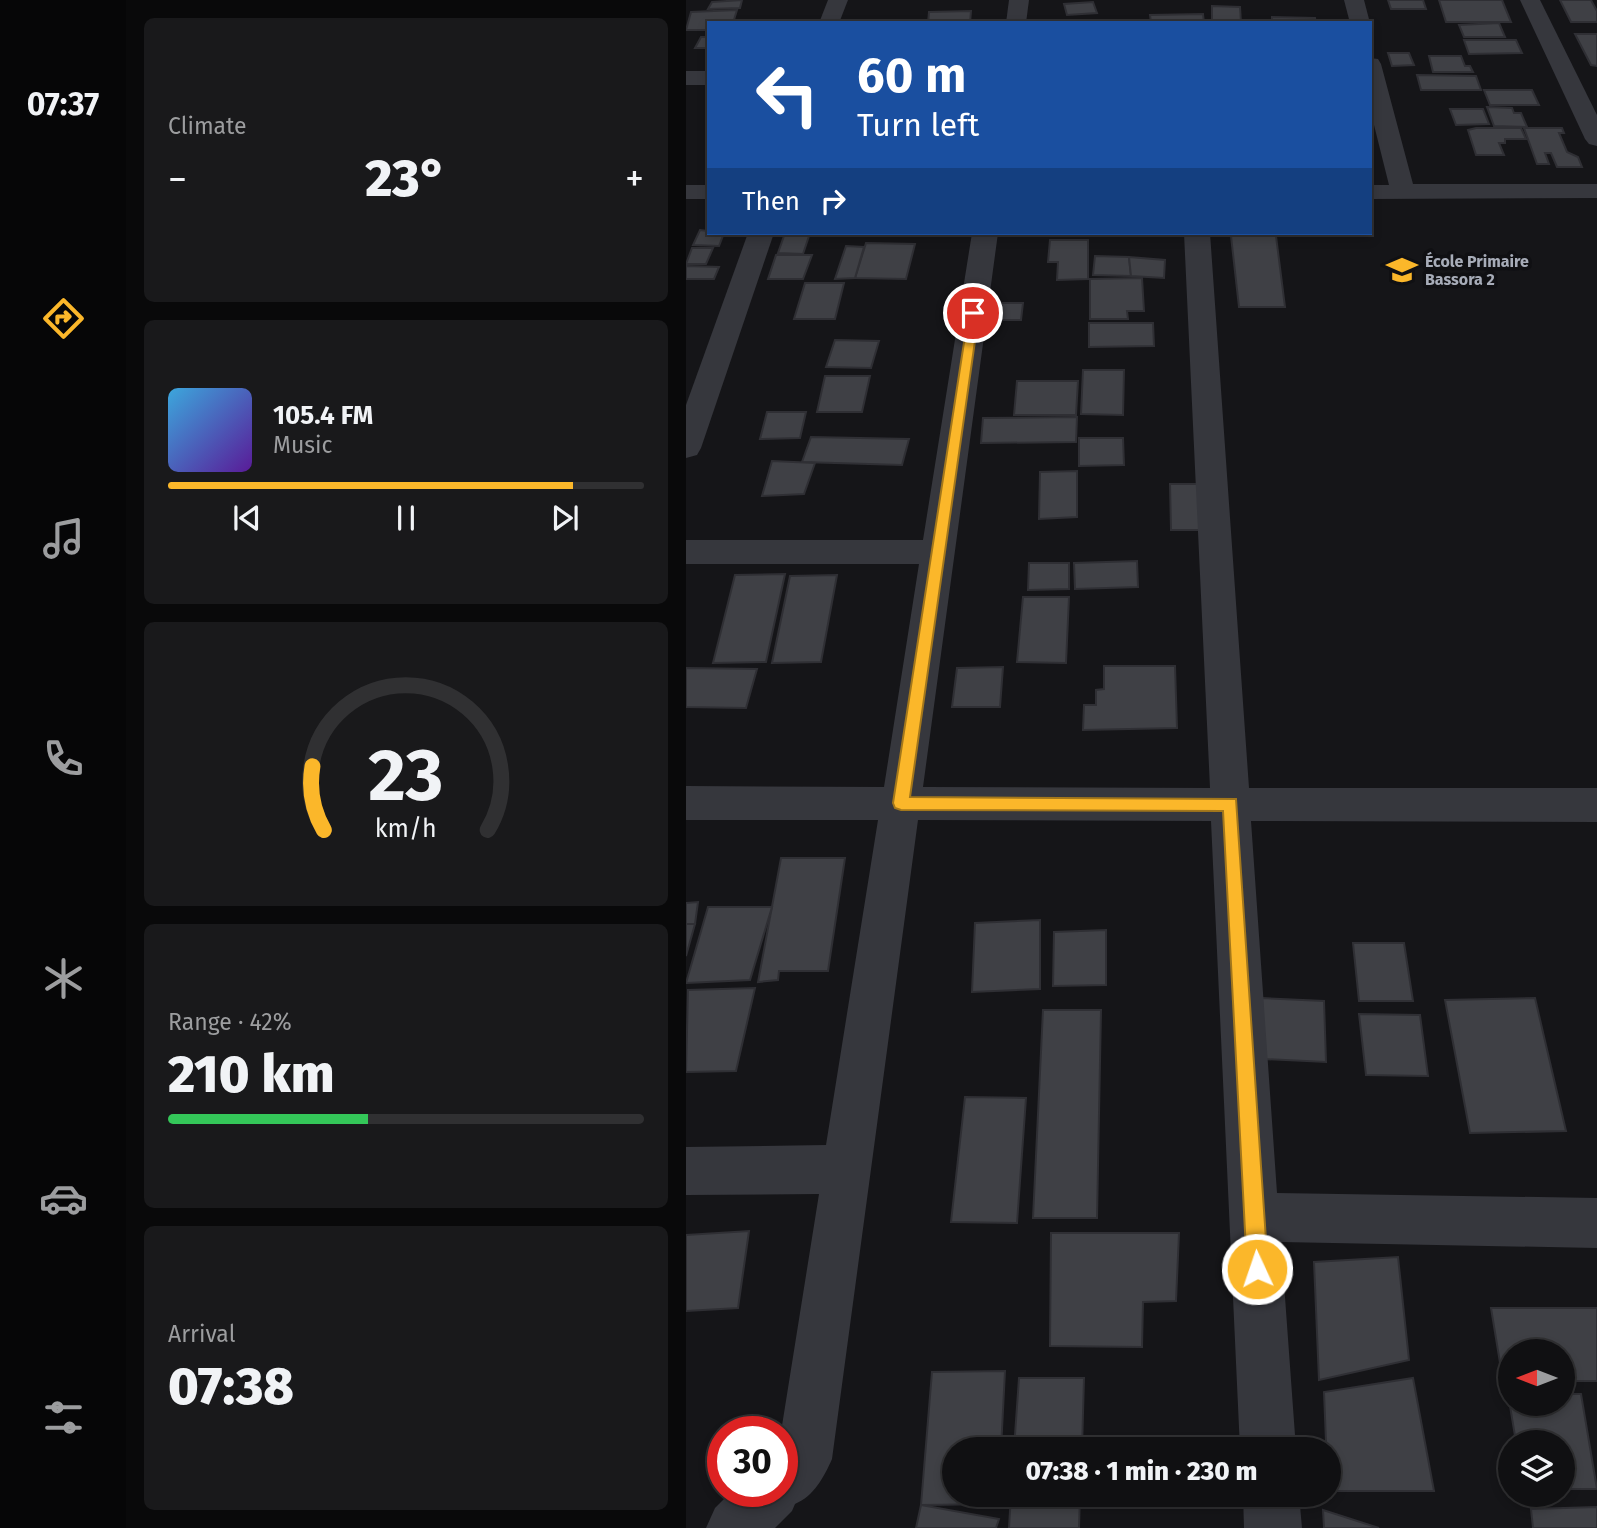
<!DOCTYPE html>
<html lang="en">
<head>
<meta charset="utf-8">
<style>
  :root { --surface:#101012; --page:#19191b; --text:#f1f3f6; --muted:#9c9d9f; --line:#303032; --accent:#fbb72a }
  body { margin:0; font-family:"Fira Sans",sans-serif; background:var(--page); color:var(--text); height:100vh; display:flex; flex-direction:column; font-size:26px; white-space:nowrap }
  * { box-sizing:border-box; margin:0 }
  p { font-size:23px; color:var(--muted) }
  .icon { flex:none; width:38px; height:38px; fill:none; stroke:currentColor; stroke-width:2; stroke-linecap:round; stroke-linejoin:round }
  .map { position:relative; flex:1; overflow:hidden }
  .drawer { display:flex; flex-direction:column; gap:18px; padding:18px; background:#09090a; width:560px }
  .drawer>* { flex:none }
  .hud { position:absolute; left:21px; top:21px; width:665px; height:214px; border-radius:0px; box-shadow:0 4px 10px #0003,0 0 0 2px var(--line); background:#1a4fa0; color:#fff; overflow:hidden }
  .needle { width:46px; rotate:270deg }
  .fabs { position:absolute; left:812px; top:1339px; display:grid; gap:14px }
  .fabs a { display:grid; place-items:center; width:77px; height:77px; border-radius:50%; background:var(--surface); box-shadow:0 4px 10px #0003,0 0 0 2px var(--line); font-size:35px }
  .speed { position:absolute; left:21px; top:1416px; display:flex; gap:14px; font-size:35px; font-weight:700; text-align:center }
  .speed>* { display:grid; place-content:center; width:91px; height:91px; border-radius:50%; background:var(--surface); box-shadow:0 4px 10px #0003,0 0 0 2px var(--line); line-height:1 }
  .speed .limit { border:10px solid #d22; background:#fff; color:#111 }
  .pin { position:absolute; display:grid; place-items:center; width:60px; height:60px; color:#fff; margin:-30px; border:4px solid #fff; border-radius:50%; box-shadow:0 2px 7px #0007 }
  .me { position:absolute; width:77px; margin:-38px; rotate:357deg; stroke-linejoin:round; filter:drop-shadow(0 0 5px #0008) }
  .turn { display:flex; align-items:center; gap:24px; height:147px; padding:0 35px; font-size:32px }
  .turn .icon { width:91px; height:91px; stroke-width:2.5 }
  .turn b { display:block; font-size:49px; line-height:60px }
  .then { display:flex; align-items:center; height:66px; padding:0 35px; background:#0003; gap:14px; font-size:26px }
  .big { font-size:52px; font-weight:800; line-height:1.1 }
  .drawer .widget { flex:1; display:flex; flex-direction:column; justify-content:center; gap:10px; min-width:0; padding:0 24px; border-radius:10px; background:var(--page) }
  .drawer .dial { align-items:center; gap:0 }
  .dial svg { height:182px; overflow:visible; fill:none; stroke:var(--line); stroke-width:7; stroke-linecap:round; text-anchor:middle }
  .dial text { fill:var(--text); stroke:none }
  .song { display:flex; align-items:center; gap:21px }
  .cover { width:84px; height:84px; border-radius:10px; background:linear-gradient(135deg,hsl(200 70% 55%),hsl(270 70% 35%)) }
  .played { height:7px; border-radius:4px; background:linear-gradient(90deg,var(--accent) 85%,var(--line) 85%) }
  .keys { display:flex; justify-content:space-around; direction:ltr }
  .heat { display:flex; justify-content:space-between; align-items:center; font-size:38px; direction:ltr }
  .charge { height:10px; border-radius:5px; background:linear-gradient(90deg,#34c759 42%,var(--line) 0) }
  .trip { position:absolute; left:256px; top:1437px; width:399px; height:70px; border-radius:35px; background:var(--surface); box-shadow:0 4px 10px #0003,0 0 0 2px var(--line); font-weight:800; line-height:70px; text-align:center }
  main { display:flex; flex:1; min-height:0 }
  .tab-bar { display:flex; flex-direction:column; width:126px; justify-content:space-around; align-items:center; background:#060607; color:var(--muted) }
  .tab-bar .icon { width:49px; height:49px }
  .tab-bar .on { color:var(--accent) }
  .tab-bar b { font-size:32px; color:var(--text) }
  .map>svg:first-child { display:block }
  .building { fill:#3f4045; stroke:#2f2f34; stroke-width:2 }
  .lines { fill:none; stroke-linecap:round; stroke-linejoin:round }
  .street { fill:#36373d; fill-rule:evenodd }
  .route { fill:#fbb72a; stroke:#a3771b; stroke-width:2 }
  .labels { text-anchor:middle; stroke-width:7; stroke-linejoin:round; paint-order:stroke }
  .far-poi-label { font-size:16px; font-weight:bold; fill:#a7acb8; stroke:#101013; text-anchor:start }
</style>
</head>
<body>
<main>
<nav class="tab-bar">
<b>07:37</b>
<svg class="icon on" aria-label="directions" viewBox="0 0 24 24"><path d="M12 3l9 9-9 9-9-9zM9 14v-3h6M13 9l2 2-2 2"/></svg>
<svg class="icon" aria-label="music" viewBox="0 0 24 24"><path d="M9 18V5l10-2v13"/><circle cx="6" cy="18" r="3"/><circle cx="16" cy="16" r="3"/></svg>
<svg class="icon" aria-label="phone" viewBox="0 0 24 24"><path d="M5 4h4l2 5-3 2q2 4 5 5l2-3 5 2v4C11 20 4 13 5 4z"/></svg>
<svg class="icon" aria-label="climate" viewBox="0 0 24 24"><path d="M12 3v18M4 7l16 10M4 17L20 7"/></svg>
<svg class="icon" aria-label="car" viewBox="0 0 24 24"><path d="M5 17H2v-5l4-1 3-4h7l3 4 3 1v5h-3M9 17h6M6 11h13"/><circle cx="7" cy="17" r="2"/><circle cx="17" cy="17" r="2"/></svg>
<svg class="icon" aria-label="filters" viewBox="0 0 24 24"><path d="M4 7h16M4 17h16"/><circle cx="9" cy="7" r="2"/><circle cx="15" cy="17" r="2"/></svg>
</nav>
<section class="drawer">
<div class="widget"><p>Climate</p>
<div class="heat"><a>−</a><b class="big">23°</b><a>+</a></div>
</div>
<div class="widget">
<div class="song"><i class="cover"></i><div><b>105.4 FM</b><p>Music</p></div></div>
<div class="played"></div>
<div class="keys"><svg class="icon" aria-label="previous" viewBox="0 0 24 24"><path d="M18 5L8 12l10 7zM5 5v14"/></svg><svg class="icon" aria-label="pause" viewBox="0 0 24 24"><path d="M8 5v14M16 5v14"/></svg><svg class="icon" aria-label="next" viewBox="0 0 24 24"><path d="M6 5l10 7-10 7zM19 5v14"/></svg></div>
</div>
<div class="widget dial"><svg viewBox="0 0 100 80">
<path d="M14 69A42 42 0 1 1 86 69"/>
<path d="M14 69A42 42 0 0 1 9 41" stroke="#fbb72a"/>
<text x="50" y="56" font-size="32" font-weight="700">23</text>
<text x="50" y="72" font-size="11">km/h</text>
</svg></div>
<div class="widget"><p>Range · 42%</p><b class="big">210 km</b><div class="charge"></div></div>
<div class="widget"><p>Arrival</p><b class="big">07:38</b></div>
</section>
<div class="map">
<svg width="911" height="1528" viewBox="0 0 911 1528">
  <rect width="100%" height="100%" fill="#151518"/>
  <g class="building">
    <polygon points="56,0 54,8 22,9 26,2"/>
    <polygon points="702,0 737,0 740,9 705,9"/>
    <polygon points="753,0 816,0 825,22 760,22"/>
    <polygon points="874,0 905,0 911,11 911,22 885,22"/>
    <polygon points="407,2 411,13 381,15 378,4"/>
    <polygon points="526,6 554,7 555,23 526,23"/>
    <polygon points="51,10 47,23 23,23 23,30 0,30 5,12"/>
    <polygon points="285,11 284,23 242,23 243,12"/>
    <polygon points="517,14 518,23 465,23 464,15"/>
    <polygon points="586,17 629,18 630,23 586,23"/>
    <polygon points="813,23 819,37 778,37 773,25"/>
    <polygon points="889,34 911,34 911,66 905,65"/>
    <polygon points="15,37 23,37 23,48 9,48"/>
    <polygon points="778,40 830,40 836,53 783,54"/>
    <polygon points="702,53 723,53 728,65 706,66"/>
    <polygon points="743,56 775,56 779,66 784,66 787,72 747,72"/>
    <polygon points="731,75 790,76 795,90 735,90"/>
    <polygon points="798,90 846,90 853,105 804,105"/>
    <polygon points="801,107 826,108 828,113 835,113 841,127 808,126"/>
    <polygon points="764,109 797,109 803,124 770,125"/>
    <polygon points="790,128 835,128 840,139 819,139 819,143 813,143 818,155 790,155 782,130"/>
    <polygon points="838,128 876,128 878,133 873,133 881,152 892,157 896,167 871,167 865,153 859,153 863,164 851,164"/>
    <polygon points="14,230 38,233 33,246 7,245"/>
    <polygon points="99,233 124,233 117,254 92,253"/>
    <polygon points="545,236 590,236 599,307 553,307"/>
    <polygon points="364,240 402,240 402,279 371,280 372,262 362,262"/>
    <polygon points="180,243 229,244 220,279 169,278"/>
    <polygon points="160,246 178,247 169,278 149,279"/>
    <polygon points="6,248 27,248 20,264 0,264"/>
    <polygon points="90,255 126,255 117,279 82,279"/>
    <polygon points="409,256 443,257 445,276 407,275"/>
    <polygon points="443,257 479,260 478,278 445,276"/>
    <polygon points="0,266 33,267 28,279 0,279"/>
    <polygon points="456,278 458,311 441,311 442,319 404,319 404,279"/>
    <polygon points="119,283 158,283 149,319 108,319"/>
    <polygon points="305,303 337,303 335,320 304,320"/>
    <polygon points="403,323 467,323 468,346 403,347"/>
    <polygon points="149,340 193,341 185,368 140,367"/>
    <polygon points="397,370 438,370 437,415 395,414"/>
    <polygon points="139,376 184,376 176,412 131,412"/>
    <polygon points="331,381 392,381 390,415 328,415"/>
    <polygon points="81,412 120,412 114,438 74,439"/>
    <polygon points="391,417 390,442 295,443 297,418"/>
    <polygon points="125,437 223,439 216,465 116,462"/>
    <polygon points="393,438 437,438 438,465 393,466"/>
    <polygon points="86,461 129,463 118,494 76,496"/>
    <polygon points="391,471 391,517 353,519 354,472"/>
    <polygon points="484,484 519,484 520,530 485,530"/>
    <polygon points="451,561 452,587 389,589 388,563"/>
    <polygon points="343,563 383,563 383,589 342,590"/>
    <polygon points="99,574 80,662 27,663 49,575"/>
    <polygon points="151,575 135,662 86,663 104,576"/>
    <polygon points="337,597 383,597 380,663 331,662"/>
    <polygon points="418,666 489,666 491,728 397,730 398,705 410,705 410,690 418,689"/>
    <polygon points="317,667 314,707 266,707 271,668"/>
    <polygon points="0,668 71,669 60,708 0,707"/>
    <polygon points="95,858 159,858 142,971 93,971 92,980 72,982"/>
    <polygon points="12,902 9,924 0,924 0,903"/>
    <polygon points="22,907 86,907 64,980 0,983"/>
    <polygon points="354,920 354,989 286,992 289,923"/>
    <polygon points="0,924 9,924 0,956"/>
    <polygon points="420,930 420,985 367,986 368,932"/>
    <polygon points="667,943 718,943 727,1001 673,1001"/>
    <polygon points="69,988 50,1071 0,1072 2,990"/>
    <polygon points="576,998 638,1001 640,1062 577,1059"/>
    <polygon points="849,998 880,1131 784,1133 759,1000"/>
    <polygon points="357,1010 415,1010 411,1218 347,1218"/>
    <polygon points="673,1014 734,1015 742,1076 680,1075"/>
    <polygon points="279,1097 340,1098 331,1223 265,1222"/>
    <polygon points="63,1231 52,1308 0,1311 0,1235"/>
    <polygon points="365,1233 493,1233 490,1301 457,1302 456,1347 364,1346"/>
    <polygon points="712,1257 723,1360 633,1380 628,1262"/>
    <polygon points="805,1308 911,1308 911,1381 877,1381 877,1351 824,1351 824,1381 817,1381"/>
    <polygon points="319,1371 315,1449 268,1449 268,1494 313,1494 313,1504 235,1505 246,1372"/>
    <polygon points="333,1378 398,1378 396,1449 328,1449"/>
    <polygon points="727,1378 748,1491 642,1491 638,1392"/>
    <polygon points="822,1394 824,1404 877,1404 877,1394 895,1394 911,1489 877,1489 877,1442 830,1442"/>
    <polygon points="325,1494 394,1494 393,1528 323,1528"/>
    <polygon points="235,1505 313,1519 310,1528 230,1528"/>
    <polygon points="911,1507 911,1528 847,1528 845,1509"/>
    <polygon points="637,1510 693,1528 638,1528"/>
  </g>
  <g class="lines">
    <g class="street">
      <polygon points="142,0 162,0 153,23 133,23"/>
      <polygon points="323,0 343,0 340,23 320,23"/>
      <polygon points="658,0 678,0 684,23 664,23"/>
      <polygon points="834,0 854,0 911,115 911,146 903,144 899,139"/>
      <polygon points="684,58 692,59 695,64 727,184 911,184 911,198 684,199 684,185 703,185 684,109"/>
      <rect x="0" y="71" width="23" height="14"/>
      <rect x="0" y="185" width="23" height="14"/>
      <polygon points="62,233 88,233 15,448 11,455 0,458 0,405"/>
      <path d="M 286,233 L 312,233 L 237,787 L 524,788 L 498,233 L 524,233 L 563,788 L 911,788 L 911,822 L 565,821 L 591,1193 L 911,1198 L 911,1248 L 595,1242 L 610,1449 L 554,1449 L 525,821 L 232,820 L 146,1459 C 138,1477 128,1496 109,1504 L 106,1511 L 89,1528 L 20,1528 L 29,1508 L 46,1491 L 96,1491 L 95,1432 L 133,1194 L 0,1195 L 0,1147 L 140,1145 L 192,820 L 0,820 L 0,786 L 198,787 L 233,564 L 0,564 L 0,540 L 237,540 Z"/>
      <polygon points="557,1494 613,1494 616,1528 558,1528"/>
    </g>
  </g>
  <polygon class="route" points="283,310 293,313 224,797 550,799 582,1269 579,1276 571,1279 564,1276 561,1269 537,811 215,810 209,808 207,803"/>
  <defs>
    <symbol id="school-bare" viewBox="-9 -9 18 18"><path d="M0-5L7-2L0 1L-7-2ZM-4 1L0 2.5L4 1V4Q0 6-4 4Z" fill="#fbb72a" stroke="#101013" stroke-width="2.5" paint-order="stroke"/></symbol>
  </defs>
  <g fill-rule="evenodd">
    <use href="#school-bare" x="694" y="248" width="44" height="44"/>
  </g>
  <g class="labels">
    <g class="far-poi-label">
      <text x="739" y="267">École Primaire<tspan x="739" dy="18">Bassora 2</tspan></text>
    </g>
  </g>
</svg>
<div class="fabs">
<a><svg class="needle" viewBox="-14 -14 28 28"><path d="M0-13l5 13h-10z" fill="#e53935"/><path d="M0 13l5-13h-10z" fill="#9c9d9f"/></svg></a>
<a><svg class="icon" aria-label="layers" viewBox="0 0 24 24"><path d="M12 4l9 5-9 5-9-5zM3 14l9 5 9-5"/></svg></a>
</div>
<div class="speed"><div class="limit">30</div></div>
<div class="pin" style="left:287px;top:313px;background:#d93025"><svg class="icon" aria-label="arrive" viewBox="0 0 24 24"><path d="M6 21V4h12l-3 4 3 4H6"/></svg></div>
<svg class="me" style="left:571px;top:1269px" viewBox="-20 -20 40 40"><circle r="17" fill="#fbb72a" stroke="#fff" stroke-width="3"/><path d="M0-11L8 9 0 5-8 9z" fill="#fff"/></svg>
<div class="trip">07:38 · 1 min · 230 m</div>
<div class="hud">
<div class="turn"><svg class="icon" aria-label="left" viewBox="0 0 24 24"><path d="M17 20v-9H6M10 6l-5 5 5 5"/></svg><div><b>60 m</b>Turn left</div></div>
<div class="then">Then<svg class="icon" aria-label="right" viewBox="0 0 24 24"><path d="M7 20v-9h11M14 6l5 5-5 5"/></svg></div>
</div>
</div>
</main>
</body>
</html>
